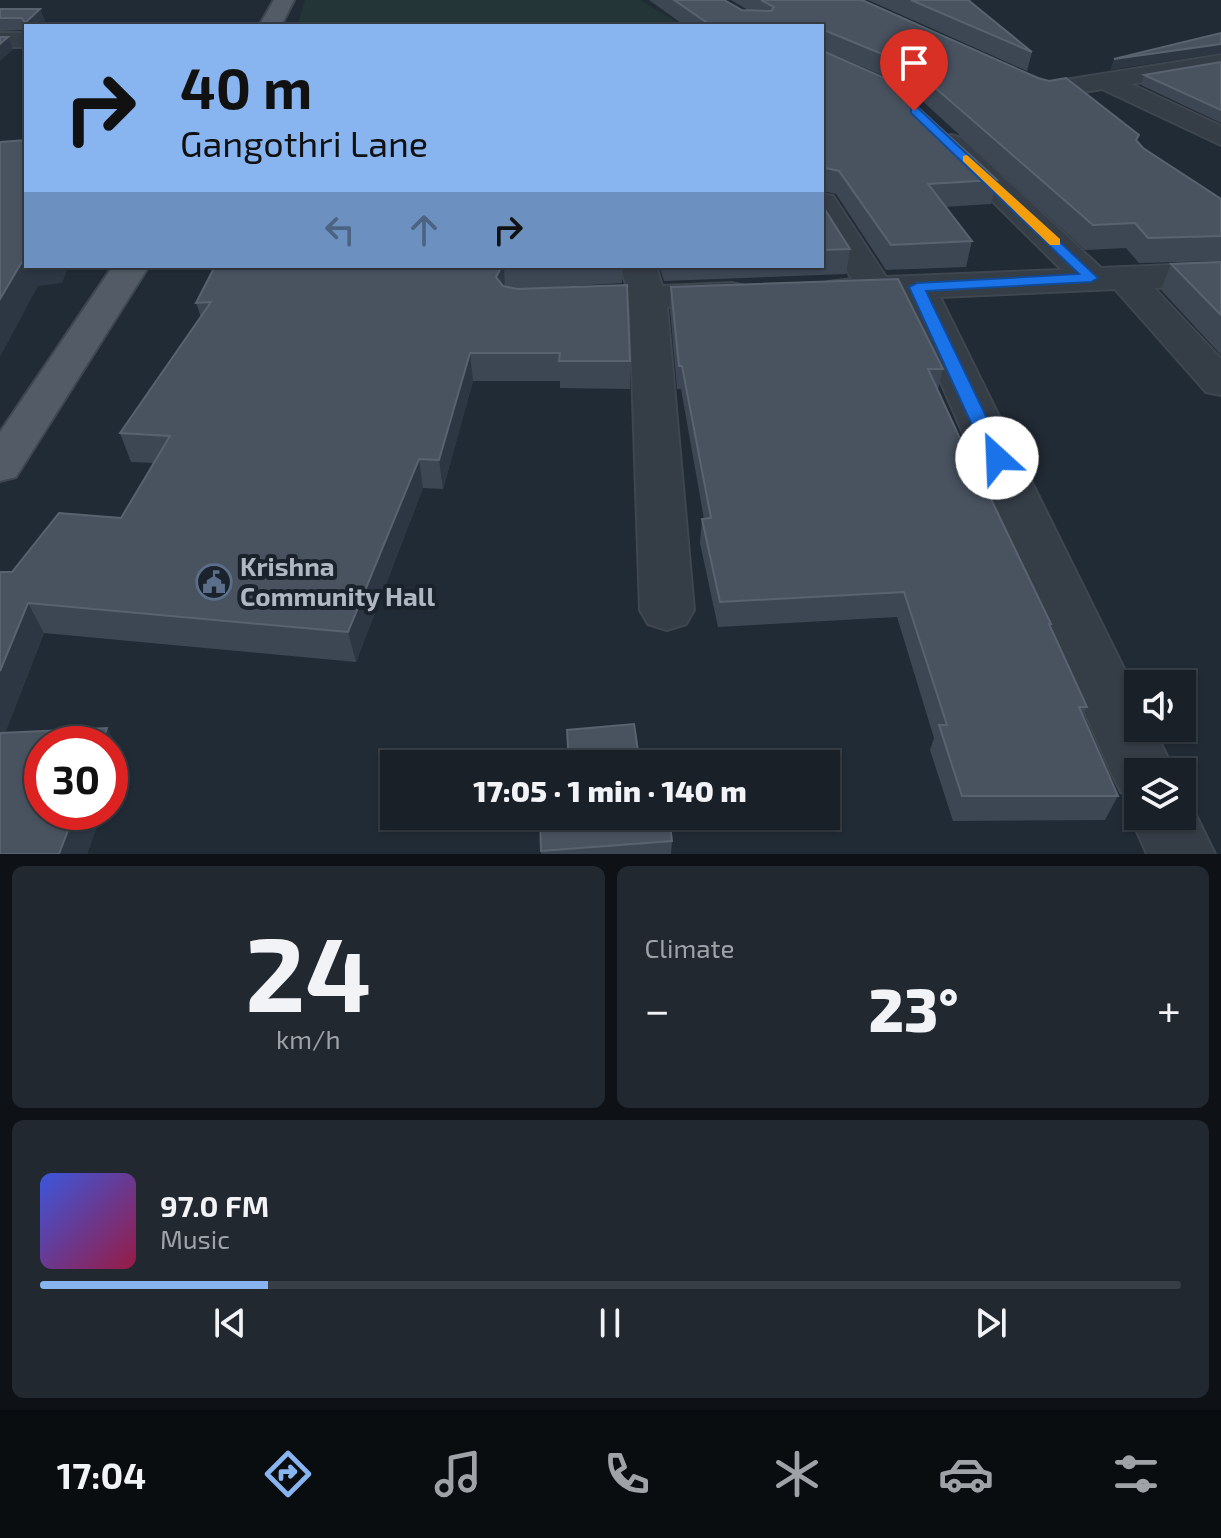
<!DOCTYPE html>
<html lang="en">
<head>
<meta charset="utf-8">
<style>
  :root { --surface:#192028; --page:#222830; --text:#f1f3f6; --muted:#9fa3a8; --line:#373e45; --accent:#88b4ef }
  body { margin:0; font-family:"Exo 2",sans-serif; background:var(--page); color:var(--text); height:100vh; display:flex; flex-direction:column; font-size:30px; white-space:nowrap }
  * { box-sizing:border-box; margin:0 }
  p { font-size:26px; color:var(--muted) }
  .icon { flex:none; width:44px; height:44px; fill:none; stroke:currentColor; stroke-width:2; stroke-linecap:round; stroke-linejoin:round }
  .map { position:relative; height:854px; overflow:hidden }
  .panel { display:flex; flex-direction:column; gap:12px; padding:12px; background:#0e1216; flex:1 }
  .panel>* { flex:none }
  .top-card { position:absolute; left:24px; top:24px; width:800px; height:244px; border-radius:0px; box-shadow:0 2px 6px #0004,0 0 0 2px var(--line); background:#88b4ef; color:#111; overflow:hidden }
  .controls { position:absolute; left:1124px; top:670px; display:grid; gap:16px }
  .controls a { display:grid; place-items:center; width:72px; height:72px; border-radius:0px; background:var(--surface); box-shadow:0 2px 6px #0004,0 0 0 2px var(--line); font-size:40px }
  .speed { position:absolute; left:24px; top:726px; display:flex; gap:16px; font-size:40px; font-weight:700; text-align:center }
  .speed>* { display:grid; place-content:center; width:104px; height:104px; border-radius:50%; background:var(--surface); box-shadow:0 2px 6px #0004,0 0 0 2px var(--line); line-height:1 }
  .speed .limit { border:12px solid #d22; background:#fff; color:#111 }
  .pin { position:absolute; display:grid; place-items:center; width:68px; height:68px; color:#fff; margin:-82px -34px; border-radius:50% 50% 50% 0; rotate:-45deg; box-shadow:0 0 8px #0007 }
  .pin .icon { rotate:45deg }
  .me { position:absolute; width:88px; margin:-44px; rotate:335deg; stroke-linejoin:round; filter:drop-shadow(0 0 6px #0008) }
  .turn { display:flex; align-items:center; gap:28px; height:168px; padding:0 24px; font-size:36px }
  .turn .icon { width:104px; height:104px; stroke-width:2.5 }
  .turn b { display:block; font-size:56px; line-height:68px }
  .lanes { display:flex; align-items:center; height:76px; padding:0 24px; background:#0003; justify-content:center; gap:40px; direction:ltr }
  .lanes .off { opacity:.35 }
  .big { font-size:60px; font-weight:800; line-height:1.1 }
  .panel .tile { flex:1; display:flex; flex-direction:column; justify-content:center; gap:12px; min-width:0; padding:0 28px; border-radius:12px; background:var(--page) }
  .panel .dial { align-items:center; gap:0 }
  .dial b { font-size:104px; line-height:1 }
  .song { display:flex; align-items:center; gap:24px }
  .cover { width:96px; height:96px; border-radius:12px; background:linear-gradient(135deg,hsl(230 70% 55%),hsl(340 70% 35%)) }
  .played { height:8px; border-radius:4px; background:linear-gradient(90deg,var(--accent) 20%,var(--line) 20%) }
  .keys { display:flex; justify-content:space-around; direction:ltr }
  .heat { display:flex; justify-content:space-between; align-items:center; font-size:44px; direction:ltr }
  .panel .tiles { flex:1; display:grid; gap:12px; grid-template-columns:1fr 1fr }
  .tile:last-child { grid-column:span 2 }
  .trip { position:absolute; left:380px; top:750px; width:460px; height:80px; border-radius:0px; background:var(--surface); box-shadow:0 2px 6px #0004,0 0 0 2px var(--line); font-weight:800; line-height:80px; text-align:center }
  .tab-bar { display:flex; height:128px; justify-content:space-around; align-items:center; background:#0a0d10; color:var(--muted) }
  .tab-bar .icon { width:56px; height:56px }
  .tab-bar .current { color:var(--accent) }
  .tab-bar b { font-size:36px; color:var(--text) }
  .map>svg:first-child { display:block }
  .green { fill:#233536 }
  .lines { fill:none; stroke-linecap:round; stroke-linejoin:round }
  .minor-casing { stroke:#3e4650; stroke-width:4 }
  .major-casing { stroke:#3e4650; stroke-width:4 }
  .minor { fill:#353d46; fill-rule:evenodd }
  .major { fill:#535c66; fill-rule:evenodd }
  .wall { fill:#3d4754 }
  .shaded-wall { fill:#2c3743 }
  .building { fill:#495360; stroke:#596370; stroke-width:2 }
  .route { fill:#1a73e8; stroke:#114b97; stroke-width:2 }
  .slow { fill:#f59e0b }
  .labels { text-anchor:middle; stroke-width:8; stroke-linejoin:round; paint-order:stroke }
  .poi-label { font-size:26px; font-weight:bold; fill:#afb7c3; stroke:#1a222b; text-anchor:start }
</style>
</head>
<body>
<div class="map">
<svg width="1221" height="854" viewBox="0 0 1221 854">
  <rect width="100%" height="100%" fill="#212b35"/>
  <polygon class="green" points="305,0 640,0 684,26 297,26"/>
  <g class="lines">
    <defs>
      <g id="minor">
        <rect x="0" y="33" width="26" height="14"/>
        <polygon points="1221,55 1221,69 1131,84 1221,126 1221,145 1102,89 1043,99 1011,85 1008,80 1011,75 1020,73 1046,83"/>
        <polygon points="951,135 961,138 1101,268 1221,263 1221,285 1154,288 1221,359 1221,395 1206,392 1115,289 940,297 1138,697 1138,728 1153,728 1175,772 1138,772 1138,798 1121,792 1111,772 904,298 841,301 828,298 823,290 828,282 852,279 822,229 822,194 833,196 886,277 1062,270 941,150 937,144 941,138"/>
        <polygon points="620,266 656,266 662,286 732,283 745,286 750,294 745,302 667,307 694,610 686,624 667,630 648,624 640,610 630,309 569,311 556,308 551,300 556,292 627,287"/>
        <polygon points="1182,793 1186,795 1215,854 1147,854 1130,816 1138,799 1138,816 1182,816"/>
      </g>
      <g id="major">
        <polygon points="274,0 294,0 281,26 259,26"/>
        <polygon points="113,266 149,266 16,477 0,481 0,432"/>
      </g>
    </defs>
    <use href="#minor" class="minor-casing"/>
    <use href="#major" class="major-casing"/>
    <use href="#minor" class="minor"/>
    <use href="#major" class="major"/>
  </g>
  <g class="wall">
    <polygon points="649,0 724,0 742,10 748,10 731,0 862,0 1137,141 1143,148 1221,199 1221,261 1139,263 1126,248 1085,250 905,85 823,50 997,180 991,204 945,207 972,241 966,267 886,270 836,194 823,191 822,205 850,249 846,274 664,281 659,266 822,266 822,26 685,26"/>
    <polygon points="868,0 971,0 970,3 1032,52 1027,71"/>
    <polygon points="0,9 40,9 45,21 26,26 26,30 0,31"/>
    <polygon points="1221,62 1221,123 1141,85 1144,75"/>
    <polygon points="1221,262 1221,355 1161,290 1171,264"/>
    <polygon points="215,266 622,266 622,283 542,288 627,285 630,361 630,389 560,388 560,381 473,381 443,489 423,488 356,662 44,633 5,733 107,728 122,758 110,791 110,744 42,744 42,812 102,812 87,854 0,854 0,572 12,572 59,513 121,518 154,463 131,462 120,433 201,317 196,303"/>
    <polygon points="671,287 943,369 938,389 986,495 1051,624 1050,627 1087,707 1083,716 1118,796 1105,820 953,821 930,750 934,738 897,617 718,627 700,543 702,519 704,519 681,389 677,389 670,309"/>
    <polygon points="540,816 672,841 671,854 541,854"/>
  </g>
  <g class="shaded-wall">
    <polygon points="40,9 45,21 39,26 26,26 25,23"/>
    <polygon points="8,37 13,50 0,61 0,44"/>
    <polygon points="1221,44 1221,53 1110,70 1114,59"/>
    <polygon points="826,168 823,191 822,171"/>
    <polygon points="26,255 26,266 69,266 62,283 38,286 0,357 0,299"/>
    <polygon points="502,266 504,266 505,290 496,277"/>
    <polygon points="470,353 473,381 443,489 439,460"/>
    <polygon points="419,459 423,488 356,662 348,632"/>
    <polygon points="28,603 44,633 0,746 0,671"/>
    <polygon points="107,728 122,758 110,791 110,744 101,744"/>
    <polygon points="75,812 102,812 87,854 59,854"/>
  </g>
  <g class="building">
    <polygon points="674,0 724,0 742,10 771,11 774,7 761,0 862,0 1038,78 1049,81 1066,78 1139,135 1136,140 1143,148 1221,199 1221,236 1148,238 1135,223 1093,225 909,65 824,30 823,51 887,79 997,180 928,184 972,241 891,245 839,171 826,168 822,171 822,205 850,249 822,250 822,26 712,26"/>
    <polygon points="911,0 968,0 1032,52"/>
    <polygon points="0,9 40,9 25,23 22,18 0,18"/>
    <polygon points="1221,33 1221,44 1114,59"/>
    <polygon points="0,37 8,37 0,44"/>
    <polygon points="1221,62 1221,110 1144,75"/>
    <polygon points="26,140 26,255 0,299 0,142"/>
    <polygon points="1221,262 1221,315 1171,264"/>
    <polygon points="215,266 502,266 496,277 503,286 517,289 627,285 630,361 559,361 560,353 470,353 439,460 419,459 348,632 28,603 0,671 0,572 12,572 59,513 121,518 170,436 120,433 211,302 196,303"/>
    <polygon points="898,279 943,369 928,369 986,495 989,495 1051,624 1049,624 1087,707 1079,707 1118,796 962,796 939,725 947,725 904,592 720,602 702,519 711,518 682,366 679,366 671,287"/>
    <polygon points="634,724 640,764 569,764 567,730"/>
    <polygon points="107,728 101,744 42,744 42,812 75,812 59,854 0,854 0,733"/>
    <polygon points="540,816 669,816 672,841 541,851"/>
  </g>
  <polygon class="route" points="911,108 918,108 1098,278 1091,282 926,291 1006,458 997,464 987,458 909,287 917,283 1079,274 911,113"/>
  <polygon class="slow" points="967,155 1060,239 1060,245 1050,245 963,161 963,156"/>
  <defs>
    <symbol id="civic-ring" viewBox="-11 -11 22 22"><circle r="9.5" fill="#1a222b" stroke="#5c6f8a" stroke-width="1.5"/><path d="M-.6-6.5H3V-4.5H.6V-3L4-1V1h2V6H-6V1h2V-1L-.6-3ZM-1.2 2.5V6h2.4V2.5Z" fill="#5c6f8a"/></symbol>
  </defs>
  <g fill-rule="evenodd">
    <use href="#civic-ring" x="194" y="562" width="40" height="40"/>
  </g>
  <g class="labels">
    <g class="poi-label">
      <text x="240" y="576">Krishna<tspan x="240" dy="30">Community Hall</tspan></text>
    </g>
  </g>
</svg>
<div class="controls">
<a><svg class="icon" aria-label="sound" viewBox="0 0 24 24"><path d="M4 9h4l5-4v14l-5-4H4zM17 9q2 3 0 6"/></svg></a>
<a><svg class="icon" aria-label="layers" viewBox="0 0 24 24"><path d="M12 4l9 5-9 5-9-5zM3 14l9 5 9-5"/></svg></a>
</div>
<div class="speed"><div class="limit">30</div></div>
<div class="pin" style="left:914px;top:111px;background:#d93025"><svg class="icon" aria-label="arrive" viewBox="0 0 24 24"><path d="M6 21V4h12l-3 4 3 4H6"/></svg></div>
<svg class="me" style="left:997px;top:458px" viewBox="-20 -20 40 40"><circle r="19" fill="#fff"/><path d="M0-13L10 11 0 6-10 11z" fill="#1a73e8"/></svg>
<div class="trip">17:05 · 1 min · 140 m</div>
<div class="top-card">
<div class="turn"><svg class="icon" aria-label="right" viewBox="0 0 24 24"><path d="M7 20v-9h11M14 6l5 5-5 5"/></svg><div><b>40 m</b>Gangothri Lane</div></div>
<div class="lanes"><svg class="icon off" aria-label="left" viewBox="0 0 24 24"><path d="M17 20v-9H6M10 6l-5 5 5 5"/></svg><svg class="icon off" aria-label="ahead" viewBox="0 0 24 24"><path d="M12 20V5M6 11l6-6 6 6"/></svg><svg class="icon" aria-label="right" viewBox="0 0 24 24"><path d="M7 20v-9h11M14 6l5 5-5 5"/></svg></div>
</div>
</div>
<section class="panel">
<div class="tiles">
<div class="tile dial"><b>24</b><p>km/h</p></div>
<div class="tile"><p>Climate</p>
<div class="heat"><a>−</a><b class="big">23°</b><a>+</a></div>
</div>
<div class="tile">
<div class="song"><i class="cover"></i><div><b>97.0 FM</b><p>Music</p></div></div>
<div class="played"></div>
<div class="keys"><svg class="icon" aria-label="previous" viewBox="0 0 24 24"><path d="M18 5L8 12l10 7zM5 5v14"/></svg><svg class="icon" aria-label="pause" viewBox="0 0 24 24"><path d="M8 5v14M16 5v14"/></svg><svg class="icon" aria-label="next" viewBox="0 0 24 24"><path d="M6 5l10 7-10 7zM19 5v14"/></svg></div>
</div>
</div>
</section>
<nav class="tab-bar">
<b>17:04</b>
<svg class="icon current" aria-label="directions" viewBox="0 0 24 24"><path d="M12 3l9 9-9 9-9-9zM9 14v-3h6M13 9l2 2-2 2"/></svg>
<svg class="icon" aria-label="music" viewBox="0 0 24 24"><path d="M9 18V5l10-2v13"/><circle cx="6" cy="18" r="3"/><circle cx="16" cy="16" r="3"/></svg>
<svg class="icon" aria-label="phone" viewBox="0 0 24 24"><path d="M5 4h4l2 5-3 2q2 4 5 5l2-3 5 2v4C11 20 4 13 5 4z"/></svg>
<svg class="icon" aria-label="climate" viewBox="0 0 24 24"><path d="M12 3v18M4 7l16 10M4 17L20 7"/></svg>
<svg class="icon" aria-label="car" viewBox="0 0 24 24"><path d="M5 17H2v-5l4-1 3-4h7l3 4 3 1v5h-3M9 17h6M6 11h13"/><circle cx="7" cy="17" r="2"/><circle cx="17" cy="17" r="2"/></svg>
<svg class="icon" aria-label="filters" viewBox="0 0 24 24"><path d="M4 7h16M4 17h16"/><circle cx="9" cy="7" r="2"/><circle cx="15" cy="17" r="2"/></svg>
</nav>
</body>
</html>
